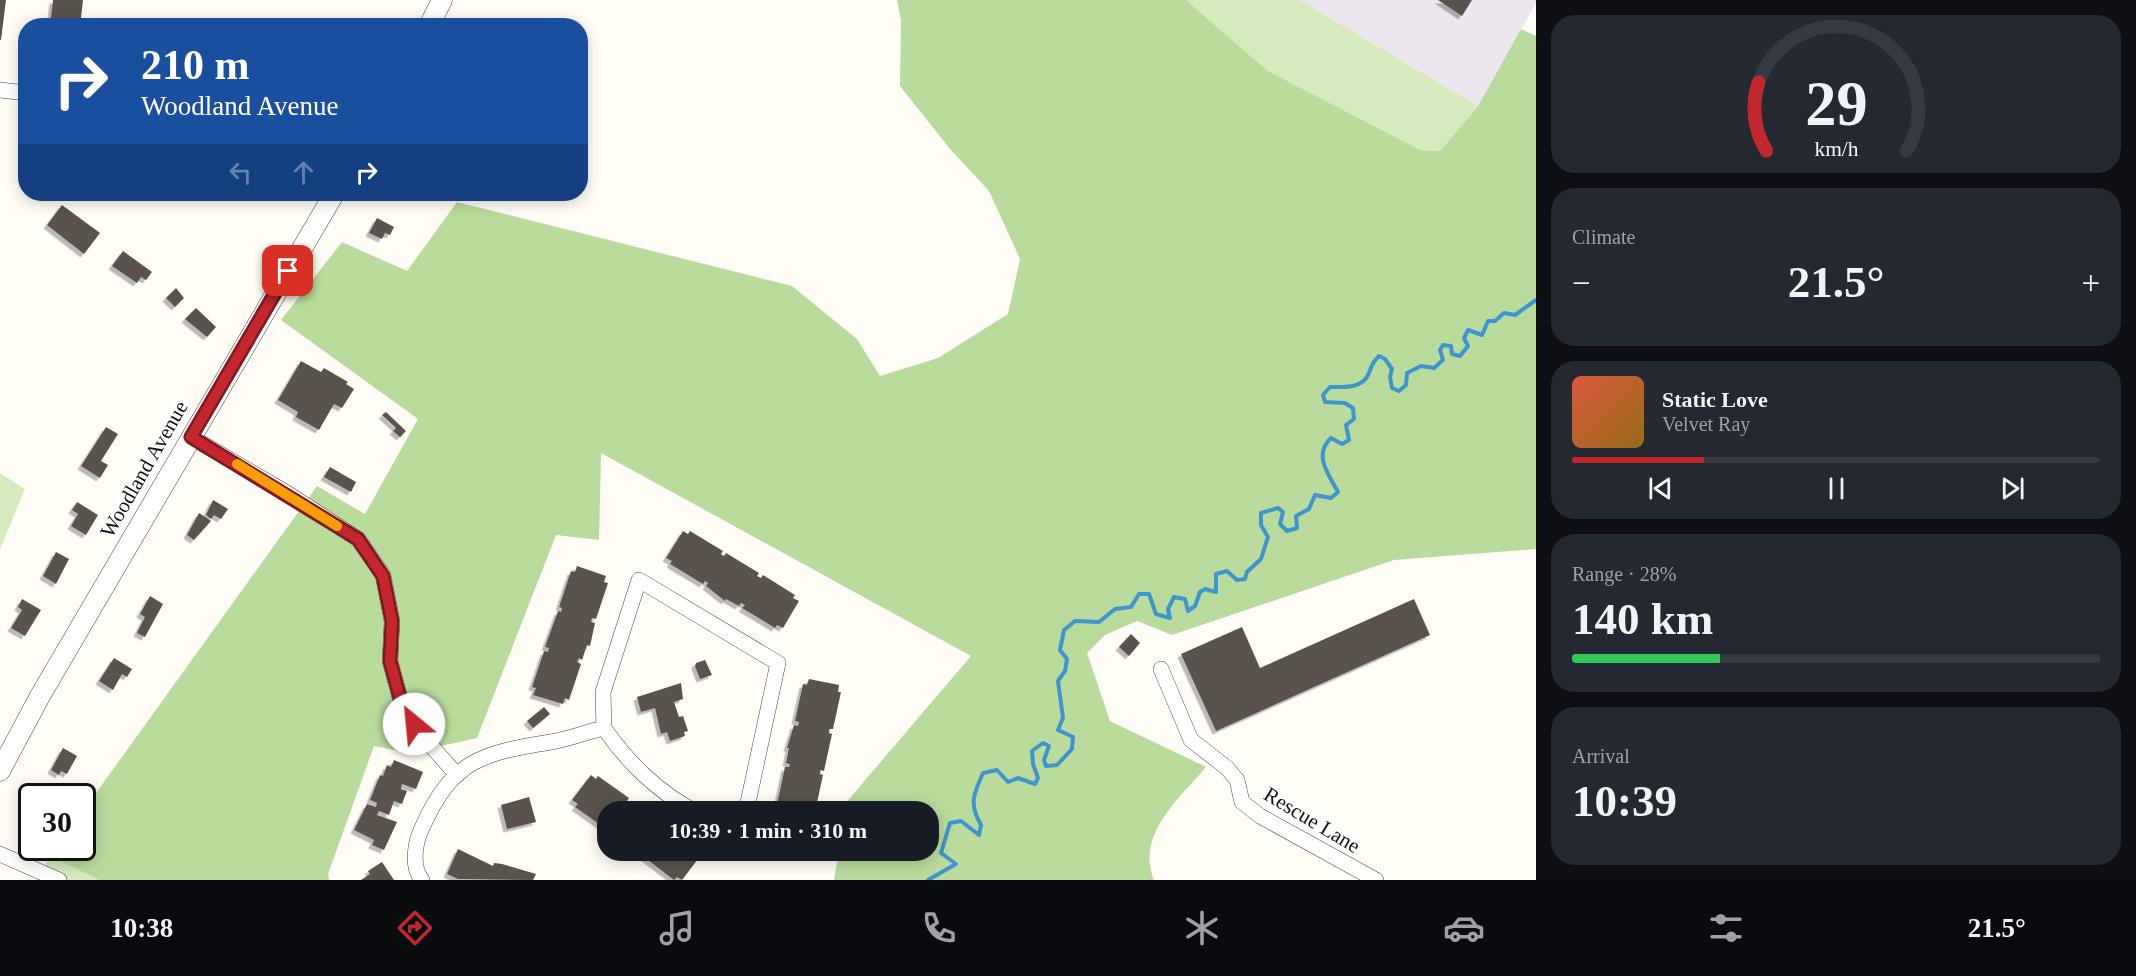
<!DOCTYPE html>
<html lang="en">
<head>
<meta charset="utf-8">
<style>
  :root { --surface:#171b24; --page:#242831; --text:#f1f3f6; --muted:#9ea1a6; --line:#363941; --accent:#c4262e }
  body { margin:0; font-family:Georgia,serif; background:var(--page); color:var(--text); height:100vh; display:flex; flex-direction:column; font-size:22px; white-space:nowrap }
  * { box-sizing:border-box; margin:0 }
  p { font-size:20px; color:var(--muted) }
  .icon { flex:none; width:33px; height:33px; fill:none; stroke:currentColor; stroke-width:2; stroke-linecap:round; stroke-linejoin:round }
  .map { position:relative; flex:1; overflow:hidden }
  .details { display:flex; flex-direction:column; gap:15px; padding:15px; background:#0d0f14; width:600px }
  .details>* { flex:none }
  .guide { position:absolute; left:18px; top:18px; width:570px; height:183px; border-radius:24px; box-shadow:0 3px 15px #0003; background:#1a4fa0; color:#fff; overflow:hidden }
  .speed { position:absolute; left:18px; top:783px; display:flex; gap:12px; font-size:30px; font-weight:700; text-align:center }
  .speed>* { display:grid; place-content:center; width:78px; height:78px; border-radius:50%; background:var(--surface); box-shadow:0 3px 15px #0003; line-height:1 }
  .speed .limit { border:3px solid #111; border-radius:9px; background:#fff; color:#111 }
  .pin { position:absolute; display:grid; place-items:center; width:51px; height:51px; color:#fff; margin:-26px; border-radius:12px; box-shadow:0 3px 9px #0006 }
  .me { position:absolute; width:66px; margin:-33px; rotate:332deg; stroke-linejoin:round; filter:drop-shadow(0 0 4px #0008) }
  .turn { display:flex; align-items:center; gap:21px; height:126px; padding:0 24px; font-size:27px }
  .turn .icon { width:78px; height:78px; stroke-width:2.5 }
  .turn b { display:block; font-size:42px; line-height:51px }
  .lanes { display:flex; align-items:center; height:57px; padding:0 24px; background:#0003; justify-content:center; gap:30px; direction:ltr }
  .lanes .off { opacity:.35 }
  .big { font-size:45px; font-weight:800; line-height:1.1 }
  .details .tile { flex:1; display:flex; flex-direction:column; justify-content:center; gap:9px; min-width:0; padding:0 21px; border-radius:24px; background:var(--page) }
  .details .dial { align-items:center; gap:0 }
  .dial svg { height:156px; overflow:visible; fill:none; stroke:var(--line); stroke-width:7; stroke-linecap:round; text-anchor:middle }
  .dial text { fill:var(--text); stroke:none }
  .song { display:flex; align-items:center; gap:18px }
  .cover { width:72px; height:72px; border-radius:9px; background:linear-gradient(135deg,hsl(10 70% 55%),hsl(40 70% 35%)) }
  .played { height:6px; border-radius:3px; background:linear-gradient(90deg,var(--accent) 25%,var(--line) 25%) }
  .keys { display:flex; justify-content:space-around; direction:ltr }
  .heat { display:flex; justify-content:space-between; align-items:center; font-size:33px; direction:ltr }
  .charge { height:9px; border-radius:4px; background:linear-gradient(90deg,#34c759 28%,var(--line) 0) }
  .trip { position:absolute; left:597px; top:801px; width:342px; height:60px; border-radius:24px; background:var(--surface); box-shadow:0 3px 15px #0003; font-weight:800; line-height:60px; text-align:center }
  .dock { display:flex; height:96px; justify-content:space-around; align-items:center; background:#090b0e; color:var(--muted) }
  .dock .icon { width:42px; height:42px }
  .dock .current { color:var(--accent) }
  .dock b { font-size:27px; color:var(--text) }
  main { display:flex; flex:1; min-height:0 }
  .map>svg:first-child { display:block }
  .industrial { fill:#eee6ef }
  .green { fill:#d5ebbd }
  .forest { fill:#b9dc9c }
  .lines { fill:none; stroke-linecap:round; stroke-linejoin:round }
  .stream { stroke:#3f96cf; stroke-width:4 }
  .building { fill:#5a524d; filter:url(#shadow) }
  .minor-casing { stroke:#444; stroke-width:16 }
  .tertiary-casing { stroke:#444; stroke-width:21 }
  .minor { stroke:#fff; stroke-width:15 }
  .tertiary { stroke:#fff; stroke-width:20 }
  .route-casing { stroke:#7f191e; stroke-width:15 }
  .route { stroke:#c4262e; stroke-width:10 }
  .slow { stroke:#f59e0b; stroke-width:10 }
  .labels { text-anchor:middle; stroke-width:6; stroke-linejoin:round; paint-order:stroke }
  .street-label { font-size:21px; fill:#111; stroke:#fff }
</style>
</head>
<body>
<main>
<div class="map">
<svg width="1536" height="880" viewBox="0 0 1536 880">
  <defs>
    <filter id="shadow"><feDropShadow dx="-3.5" dy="3.5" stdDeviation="0" flood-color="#0004"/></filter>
  </defs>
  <rect width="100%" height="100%" fill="#fffdf5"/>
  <polygon class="industrial" points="1300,0 1536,0 1536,3 1478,106"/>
  <g class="green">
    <polygon points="1186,0 1300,0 1478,106 1440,151 1419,150 1268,71"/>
    <polygon points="0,473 25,489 0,549"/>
    <polygon points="50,856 99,880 37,880"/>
  </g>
  <path class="forest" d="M 897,0 L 1186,0 L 1268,71 L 1420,150 L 1440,151 L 1478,106 L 1521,29 L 1536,36 L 1536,549 L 1394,560 L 1172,635 L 1137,621 L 1105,635 L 1087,653 L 1110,721 L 1206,767 C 1180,798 1135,835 1154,880 L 834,880 L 839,851 L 928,850 L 928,812 L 846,811 L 849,799 L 971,656 L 601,453 L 599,540 L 556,535 L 477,738 L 410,753 L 374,746 L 328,874 L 329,880 L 99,880 L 50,856 L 56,848 L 82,848 L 83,811 L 317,486 L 365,514 L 418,419 L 281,320 L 342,242 L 407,271 L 457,202 L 792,286 L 857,339 L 880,376 L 938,358 L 1008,314 L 1020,259 L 989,191 L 950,149 L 900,86 L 901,20 Z"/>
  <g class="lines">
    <path class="stream" d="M 928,880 L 956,864 L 941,853 L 950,823 L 961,821 L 979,835 L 981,825 C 969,804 973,795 983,773 L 997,770 L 1008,782 L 1018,778 L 1035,784 L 1038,778 L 1033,764 L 1032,751 L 1043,743 L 1049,746 L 1044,760 L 1046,766 L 1057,765 L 1072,749 L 1073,737 L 1058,730 L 1063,718 L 1058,681 L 1065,671 L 1067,659 L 1060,650 L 1064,630 L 1075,621 L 1099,622 L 1115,609 L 1131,607 L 1139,594 L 1149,594 L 1156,614 L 1170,618 L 1168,609 L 1174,597 L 1185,599 L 1188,611 L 1195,606 L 1200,592 L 1205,589 L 1216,592 L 1216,574 L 1227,571 L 1237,580 L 1245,579 L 1247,572 L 1261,559 L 1268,537 L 1261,525 L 1261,513 L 1278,508 L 1283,512 L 1280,524 L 1287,531 L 1297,528 L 1296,516 L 1309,509 L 1315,495 L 1331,498 L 1338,492 C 1328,473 1313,455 1331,438 L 1342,444 L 1349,440 L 1346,425 L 1354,419 L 1353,408 L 1345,403 L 1325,402 L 1323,395 L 1330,387 C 1344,387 1363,389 1369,373 C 1372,365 1373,362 1379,356 L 1385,359 L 1392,369 L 1390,377 L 1392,388 L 1399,391 L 1406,385 L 1407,373 L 1421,366 L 1434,368 L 1443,360 L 1440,350 L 1443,345 L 1451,346 L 1452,354 L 1460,356 L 1468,346 L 1464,338 L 1468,330 L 1482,335 L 1488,321 L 1495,321 L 1504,313 L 1515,315 L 1536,300"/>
  </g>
  <g class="building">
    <polygon points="0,0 6,0 1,40 0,40"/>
    <polygon points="53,0 83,0 80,26 50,26"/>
    <polygon points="1438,0 1472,0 1462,16"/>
    <polygon points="62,205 100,233 84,254 47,225"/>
    <polygon points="377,218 394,227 390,235 385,233 382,239 369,233"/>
    <polygon points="123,251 152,272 146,280 141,277 137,283 112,266"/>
    <polygon points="176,288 184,298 175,307 166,298"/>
    <polygon points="196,308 216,327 207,337 185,319"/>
    <polygon points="301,361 321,372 324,368 348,382 346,384 354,389 342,408 334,404 319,430 296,417 298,412 278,400"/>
    <polygon points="386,412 406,431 400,437 393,431 396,428 382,415"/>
    <polygon points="106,427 118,434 101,461 108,465 100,478 81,466"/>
    <polygon points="330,467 356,482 351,492 324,477"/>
    <polygon points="213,500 228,509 221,519 214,515 211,519 206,515"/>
    <polygon points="77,502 98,515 86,535 71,526 78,514 72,510"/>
    <polygon points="199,513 211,521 194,540 187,535"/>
    <polygon points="683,531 688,534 690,531 723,551 721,554 724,556 726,553 759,573 757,576 761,578 763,575 795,595 793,598 799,601 783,628 777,625 775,628 742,608 745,605 741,603 739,606 726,599 725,601 706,586 708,583 705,581 703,584 670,564 672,561 666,558"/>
    <polygon points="56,552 69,559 56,584 43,576"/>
    <polygon points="577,566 606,576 604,582 608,583 596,619 592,618 591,622 595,623 590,646 587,645 582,660 579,658 577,662 581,664 569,700 565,698 563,704 533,695 536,688 532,687 544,651 548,652 549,648 545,647 558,611 561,612 562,608 559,607 571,571 575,572"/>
    <polygon points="150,596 163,604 145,637 137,633 145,617 140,614"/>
    <polygon points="22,599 41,610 25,636 11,628 22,610 18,607"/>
    <polygon points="1414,599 1430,635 1216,731 1181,654 1242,627 1260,668"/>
    <polygon points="1131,634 1140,643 1129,656 1119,647"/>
    <polygon points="114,658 132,669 127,677 122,674 113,690 99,681"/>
    <polygon points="705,660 712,675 700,679 695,666 696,663"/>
    <polygon points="809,679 839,685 838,692 841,692 833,729 829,729 829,733 832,734 824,771 820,770 820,774 823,775 815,812 781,812 781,805 777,804 785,767 789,767 790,764 786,763 789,748 787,748 794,725 798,726 799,722 795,721 803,684 807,685"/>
    <polygon points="681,683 683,699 674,702 679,717 683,716 688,731 684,732 685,736 670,741 667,732 661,734 655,708 641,712 637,697"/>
    <polygon points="544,707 550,714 533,728 527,721"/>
    <polygon points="63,748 77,756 67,774 61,771 59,775 51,770"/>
    <polygon points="394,760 423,772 416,789 402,784 401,789 407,791 402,804 394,801 389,815 379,811 377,815 397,822 384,850 372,845 374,840 354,830 367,804 376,807 377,803 370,800 380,775 383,776 387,765 391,767"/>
    <polygon points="591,775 596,779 598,776 629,798 627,801 630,804 633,801 652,812 608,812 606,829 575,807 578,804 572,800"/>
    <polygon points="529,797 536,822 507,829 501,805"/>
    <polygon points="458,849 493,866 494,863 502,864 536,874 533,880 458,879 447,874"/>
    <polygon points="635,850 696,850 701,855 682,880 677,877 674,880 644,857 646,854 643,851 640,855"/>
    <polygon points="382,862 394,880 361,880 370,874 368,871"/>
  </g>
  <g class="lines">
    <defs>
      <g id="minor">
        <polyline points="0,90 26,93"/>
        <polyline points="191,437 287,493 358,539 383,575 392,621 390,661 403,709 425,739 457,775"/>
        <polyline points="1161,669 1191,740 1227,768 1237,780 1242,802 1260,816 1376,880"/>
        <polyline points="604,728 603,692 639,580 778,663 746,812"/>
        <polyline points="0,854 59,880"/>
        <path d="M 422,880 C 411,867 415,842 422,828 C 452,760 482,753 551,742 C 569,739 586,732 604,728 C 627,762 659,793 696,812"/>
      </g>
      <g id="tertiary">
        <polyline points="429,26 442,0"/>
        <polyline points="0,771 40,696 334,194"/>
      </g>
    </defs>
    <use href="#minor" class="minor-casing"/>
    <use href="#tertiary" class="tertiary-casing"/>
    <use href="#minor" class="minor"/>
    <use href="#tertiary" class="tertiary"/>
  </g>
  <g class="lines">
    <defs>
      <polyline id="route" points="288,271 191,437 358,539 383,576 392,621 390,661 403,709 414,724"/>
    </defs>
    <use href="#route" class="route-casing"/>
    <use href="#route" class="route"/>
    <polyline class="slow" points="237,464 337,526"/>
  </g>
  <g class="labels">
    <g class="street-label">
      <text transform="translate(144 469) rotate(-60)" y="7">Woodland Avenue</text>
      <text transform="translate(1312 820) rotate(31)" y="7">Rescue Lane</text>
    </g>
  </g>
</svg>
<div class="speed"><div class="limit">30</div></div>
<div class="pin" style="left:288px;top:271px;background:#d93025"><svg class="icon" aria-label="arrive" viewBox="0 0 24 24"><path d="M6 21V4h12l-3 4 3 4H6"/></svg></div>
<svg class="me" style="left:414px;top:724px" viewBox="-20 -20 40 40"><circle r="19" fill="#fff"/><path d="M0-13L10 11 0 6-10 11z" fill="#c4262e"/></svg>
<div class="trip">10:39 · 1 min · 310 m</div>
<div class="guide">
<div class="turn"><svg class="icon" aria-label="right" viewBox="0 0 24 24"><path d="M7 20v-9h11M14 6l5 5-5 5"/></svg><div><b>210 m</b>Woodland Avenue</div></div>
<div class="lanes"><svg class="icon off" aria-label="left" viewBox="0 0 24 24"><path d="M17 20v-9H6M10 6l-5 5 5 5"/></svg><svg class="icon off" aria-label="ahead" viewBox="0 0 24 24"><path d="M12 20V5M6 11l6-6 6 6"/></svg><svg class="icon" aria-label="right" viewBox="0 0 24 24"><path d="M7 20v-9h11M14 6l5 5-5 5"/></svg></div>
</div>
</div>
<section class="details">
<div class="tile dial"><svg viewBox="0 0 100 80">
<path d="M14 69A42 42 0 1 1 86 69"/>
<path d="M14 69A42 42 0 0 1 10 34" stroke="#c4262e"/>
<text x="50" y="56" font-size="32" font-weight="700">29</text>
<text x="50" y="72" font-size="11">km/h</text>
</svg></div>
<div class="tile"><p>Climate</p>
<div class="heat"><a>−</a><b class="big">21.5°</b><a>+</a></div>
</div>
<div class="tile">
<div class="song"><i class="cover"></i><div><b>Static Love</b><p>Velvet Ray</p></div></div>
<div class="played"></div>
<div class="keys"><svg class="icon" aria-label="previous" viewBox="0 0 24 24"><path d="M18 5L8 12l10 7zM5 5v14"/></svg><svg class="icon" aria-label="pause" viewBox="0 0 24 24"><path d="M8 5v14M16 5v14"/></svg><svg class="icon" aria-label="next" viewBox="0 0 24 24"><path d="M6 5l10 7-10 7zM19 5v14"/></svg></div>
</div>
<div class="tile"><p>Range · 28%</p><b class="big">140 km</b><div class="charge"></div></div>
<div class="tile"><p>Arrival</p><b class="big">10:39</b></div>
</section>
</main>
<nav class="dock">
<b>10:38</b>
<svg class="icon current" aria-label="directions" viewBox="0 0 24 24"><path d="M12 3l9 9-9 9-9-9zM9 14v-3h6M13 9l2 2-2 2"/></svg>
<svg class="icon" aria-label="music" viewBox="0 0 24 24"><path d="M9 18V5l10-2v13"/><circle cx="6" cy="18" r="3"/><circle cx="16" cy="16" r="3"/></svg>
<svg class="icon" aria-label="phone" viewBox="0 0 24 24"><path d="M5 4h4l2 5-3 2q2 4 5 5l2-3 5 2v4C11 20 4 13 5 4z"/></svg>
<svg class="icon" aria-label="climate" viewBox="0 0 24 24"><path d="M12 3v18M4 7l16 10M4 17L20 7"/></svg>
<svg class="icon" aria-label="car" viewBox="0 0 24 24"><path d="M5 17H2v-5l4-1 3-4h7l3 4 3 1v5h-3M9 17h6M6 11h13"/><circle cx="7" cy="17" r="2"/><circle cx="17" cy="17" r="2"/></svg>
<svg class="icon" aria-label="filters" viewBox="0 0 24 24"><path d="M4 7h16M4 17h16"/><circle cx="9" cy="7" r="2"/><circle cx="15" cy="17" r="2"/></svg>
<b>21.5°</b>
</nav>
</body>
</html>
